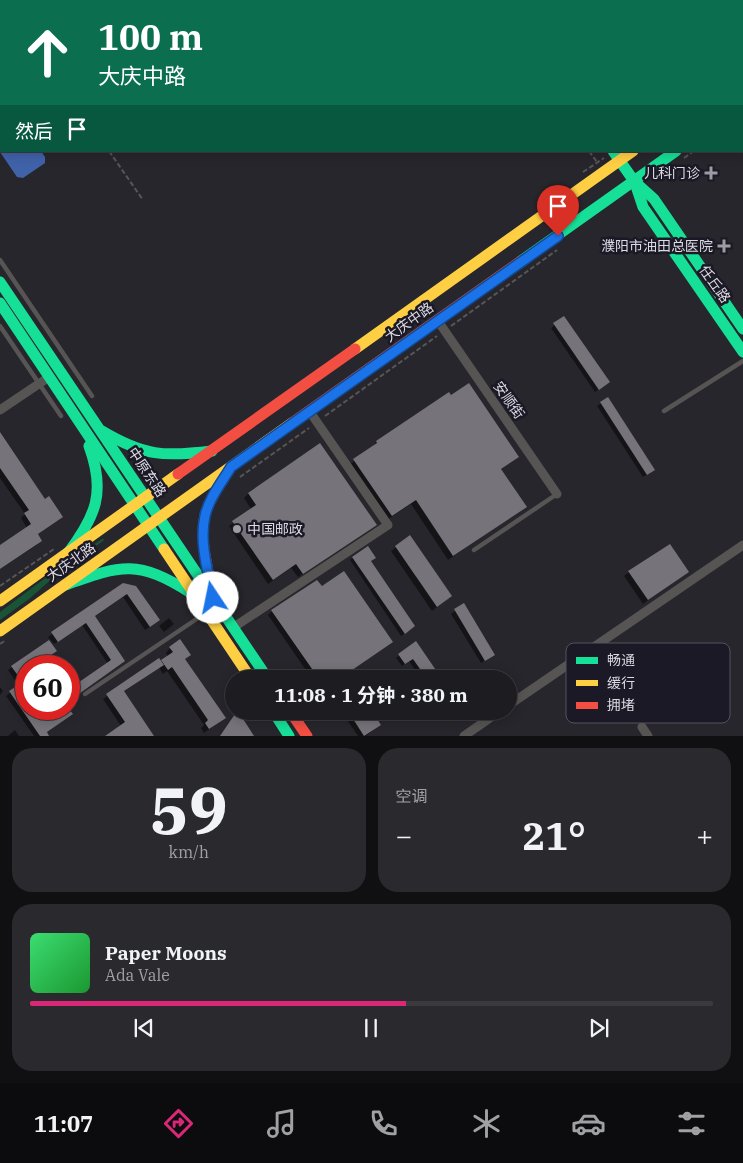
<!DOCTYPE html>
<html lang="zh">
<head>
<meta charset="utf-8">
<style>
  :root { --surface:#1d1c21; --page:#2a292e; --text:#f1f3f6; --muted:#a0a1a5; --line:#3b3a3f; --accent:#db2777 }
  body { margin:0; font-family:"IBM Plex Serif","Noto Sans SC",serif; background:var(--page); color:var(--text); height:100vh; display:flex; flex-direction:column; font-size:19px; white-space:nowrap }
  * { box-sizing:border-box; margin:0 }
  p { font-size:16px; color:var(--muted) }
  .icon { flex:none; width:28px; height:28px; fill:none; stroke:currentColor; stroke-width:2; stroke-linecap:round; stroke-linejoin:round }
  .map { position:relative; height:736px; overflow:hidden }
  .sheet { display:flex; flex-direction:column; gap:12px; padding:12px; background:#100f12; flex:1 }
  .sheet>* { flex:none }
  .banner { position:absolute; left:0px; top:0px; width:744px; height:152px; box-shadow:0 2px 12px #0003,0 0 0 1px var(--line); background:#0b6e4f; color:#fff; overflow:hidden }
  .speed { position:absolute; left:15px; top:655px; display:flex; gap:10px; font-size:25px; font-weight:700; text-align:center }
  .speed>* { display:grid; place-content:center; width:65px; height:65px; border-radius:50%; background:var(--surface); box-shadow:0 2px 12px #0003,0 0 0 1px var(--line); line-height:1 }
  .speed .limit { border:8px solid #d22; background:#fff; color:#111 }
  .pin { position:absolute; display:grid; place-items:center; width:42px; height:42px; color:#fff; margin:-51px -21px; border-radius:50% 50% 50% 0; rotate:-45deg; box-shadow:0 0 5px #0007 }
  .pin .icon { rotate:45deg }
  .me { position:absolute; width:55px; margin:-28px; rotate:349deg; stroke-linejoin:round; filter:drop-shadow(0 0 4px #0008) }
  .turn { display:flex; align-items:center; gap:18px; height:105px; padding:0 15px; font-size:22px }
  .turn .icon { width:65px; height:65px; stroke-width:2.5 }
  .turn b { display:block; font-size:35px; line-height:42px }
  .then { display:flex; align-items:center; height:48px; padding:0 15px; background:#0003; gap:10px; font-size:19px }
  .big { font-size:38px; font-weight:700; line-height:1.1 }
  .sheet .widget { flex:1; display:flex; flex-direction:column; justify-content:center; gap:8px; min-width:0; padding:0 18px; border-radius:20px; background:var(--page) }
  .sheet .dial { align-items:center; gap:0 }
  .dial b { font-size:65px; line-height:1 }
  .song { display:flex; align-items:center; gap:15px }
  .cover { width:60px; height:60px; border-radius:8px; background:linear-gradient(135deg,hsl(140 70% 55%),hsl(130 70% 35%)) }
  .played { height:5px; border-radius:2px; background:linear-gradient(90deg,var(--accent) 55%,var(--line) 55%) }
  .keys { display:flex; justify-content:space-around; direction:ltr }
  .heat { display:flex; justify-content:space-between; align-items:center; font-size:28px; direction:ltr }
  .sheet .tiles { flex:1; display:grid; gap:12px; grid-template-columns:1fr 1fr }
  .widget:last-child { grid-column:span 2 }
  .trip { position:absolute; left:225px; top:670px; width:292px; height:50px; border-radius:25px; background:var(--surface); box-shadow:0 2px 12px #0003,0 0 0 1px var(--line); font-weight:700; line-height:50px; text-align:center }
  .menu { display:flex; height:80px; justify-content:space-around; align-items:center; background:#0c0b0d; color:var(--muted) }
  .menu .icon { width:35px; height:35px }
  .menu .on { color:var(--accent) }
  .menu b { font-size:22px; color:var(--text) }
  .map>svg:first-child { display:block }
  .green { fill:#175534 }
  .water { fill:#4062a9 }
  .shadow { fill:#0007 }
  .building { fill:#76747a }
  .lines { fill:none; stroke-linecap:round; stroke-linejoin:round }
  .path { stroke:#575556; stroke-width:2; stroke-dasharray:5 2.5; stroke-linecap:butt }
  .lane { stroke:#575554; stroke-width:4.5 }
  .street { stroke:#575554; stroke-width:9 }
  .fast { stroke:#16e098; stroke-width:11 }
  .slow { stroke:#ffcf43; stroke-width:11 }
  .jam { stroke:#f24e42; stroke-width:11 }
  .route-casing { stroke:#114b97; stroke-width:12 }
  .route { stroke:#1a73e8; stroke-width:9 }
  .poi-dot { fill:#9d9ca3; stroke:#1b1925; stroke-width:2 }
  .labels { text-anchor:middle; stroke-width:5; stroke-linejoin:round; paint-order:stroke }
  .poi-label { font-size:14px; fill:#dcdbe3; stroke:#1b1925; text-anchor:end }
  .street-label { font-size:14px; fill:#dcdbe3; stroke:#1b1925 }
  .key { fill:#1b1925; stroke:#55535e; stroke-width:1 }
  .key-label { font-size:14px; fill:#dcdbe3 }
</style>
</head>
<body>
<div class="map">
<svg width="743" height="736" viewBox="0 0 743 736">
  <rect width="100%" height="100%" fill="#27262c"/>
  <polygon class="green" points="102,539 104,539 103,541 61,571 29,599 0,620 0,612 56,570"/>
  <polygon class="water" points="1,108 1,151 41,151 45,157 45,163 23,178 17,177 0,152"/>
  <g class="shadow">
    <polygon points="136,0 191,0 191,1 137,1"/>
    <polygon points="544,0 589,0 587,1"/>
    <polygon points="564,318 605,385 595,392 551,328"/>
    <polygon points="608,398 650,473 643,477 597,406"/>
    <polygon points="0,441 45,501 62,517 37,535 41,541 37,545 0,569 0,547 27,528 21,518 25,514 0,478"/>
    <polygon points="376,442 518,457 500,470 525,507 448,560 411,504 387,520 349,465 373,447"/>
    <polygon points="319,445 375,525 298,577 291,568 268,584 229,526 251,509 244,498 248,494"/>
    <polygon points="410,537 451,596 432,611 391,551"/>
    <polygon points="352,558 370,562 411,629 401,636 350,560"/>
    <polygon points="629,572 687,572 643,604 624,576"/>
    <polygon points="123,585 154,624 145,630 123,597 94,617 120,664 69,701 69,683 72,688 108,664 82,625 54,644 48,637"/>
    <polygon points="321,588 391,642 346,674 349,679 312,679 268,615 272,611"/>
    <polygon points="463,605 493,655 481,663 451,614"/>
    <polygon points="169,618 174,624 164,632 159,626"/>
    <polygon points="416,643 441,679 421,679 409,661 402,666 396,658"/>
    <polygon points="170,648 184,659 219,722 204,733 201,728 204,725 167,671 163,674 159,668 123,692 152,736 121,726 103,699 168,657 166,653"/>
    <polygon points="55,651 50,656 58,666 26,666 26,709 68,709 71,714 46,733 48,736 34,736 6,696 19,686 8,670 12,667"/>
    <polygon points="0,687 3,691 0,695"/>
    <polygon points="341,711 370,711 380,725 366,736 358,736"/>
    <polygon points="15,730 19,736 8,736"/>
  </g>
  <g class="building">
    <polygon points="564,316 610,382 599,390 553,323"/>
    <polygon points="469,383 519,457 501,469 527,507 453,556 416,500 392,516 353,459 377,443 376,441 449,392 451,395"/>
    <polygon points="608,397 655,470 647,475 600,402"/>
    <polygon points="0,432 45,499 49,496 63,517 38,534 42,541 0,569 0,545 31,524 24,513 29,510 0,468"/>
    <polygon points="320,443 377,525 303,574 296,564 273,580 232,521 256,505 248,493"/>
    <polygon points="410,535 452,596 437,607 395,546"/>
    <polygon points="670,544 689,572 648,600 628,571"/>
    <polygon points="368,546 376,558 371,561 415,626 405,634 352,557"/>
    <polygon points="344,571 393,642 339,679 319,679 271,610 317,580 322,586"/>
    <polygon points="123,583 136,586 160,620 150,627 127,594 95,616 125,661 69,701 69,689 111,660 86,623 58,642 51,632"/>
    <polygon points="464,603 495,655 485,661 454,609"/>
    <polygon points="180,639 191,655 185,659 226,718 209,729 205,723 208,720 172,667 168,670 161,660 173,652 169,647"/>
    <polygon points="49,640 57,651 51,655 59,666 26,666 26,672 19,677 11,666"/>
    <polygon points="416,641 442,679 427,679 413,659 405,664 398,654"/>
    <polygon points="159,658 164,665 124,691 154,736 105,736 125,722 106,694"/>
    <polygon points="20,684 26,693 26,709 69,709 73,714 47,732 49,736 40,736 9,691"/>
    <polygon points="238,711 254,736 220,736 237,711"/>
    <polygon points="348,711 372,711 381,725 364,736"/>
  </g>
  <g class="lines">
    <g class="path">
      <polyline points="490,0 491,1"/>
      <polyline points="525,0 526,1"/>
      <polyline points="742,60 743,59"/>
      <polyline points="742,117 743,117"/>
      <polyline points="109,151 143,200"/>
      <polyline points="589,151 597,162"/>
      <polyline points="684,158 694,151"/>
      <polyline points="583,172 604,158"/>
      <polyline points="451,326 557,250"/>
      <polyline points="325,416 437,336"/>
      <polyline points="240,477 309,428"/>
      <polyline points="0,586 54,549"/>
      <polyline points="0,644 6,640"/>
    </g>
    <g class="lane">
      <polyline points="0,260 92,396"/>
      <polyline points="0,326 61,416"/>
      <polyline points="664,411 743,361"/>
      <polyline points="474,550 557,494"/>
      <polyline points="85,694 204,614"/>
    </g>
    <g class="street">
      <polyline points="289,0 290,1"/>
      <polyline points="7,1 9,0"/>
      <polyline points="0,6 1,5"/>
      <polyline points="438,321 557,494"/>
      <polyline points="0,410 49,377"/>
      <polyline points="234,627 388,525 310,412"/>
      <polyline points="509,705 743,545"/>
      <polyline points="642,727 648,736"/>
      <polyline points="464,736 500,711"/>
    </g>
    <g class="fast">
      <polyline points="742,104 743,103"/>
      <polyline points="613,151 634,181 654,199 743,329"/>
      <polyline points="635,183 643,207 743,352"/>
      <polyline points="521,261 676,151"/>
      <polyline points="0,282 268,679"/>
      <polyline points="0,303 164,549"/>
      <path d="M 102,431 C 144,456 164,457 212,451"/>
      <path d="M 68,553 C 96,516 106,492 89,446"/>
      <path d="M 65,585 C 122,565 137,559 191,593"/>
      <polyline points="273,711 289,736"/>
    </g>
    <g class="slow">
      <polyline points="509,0 510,1"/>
      <polyline points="355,349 633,151"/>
      <polyline points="164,549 251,679"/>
      <polyline points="0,601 178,474"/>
      <polyline points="0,631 292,423"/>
    </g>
    <g class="jam">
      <polyline points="742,73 743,73"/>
      <polyline points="292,423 521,261"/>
      <polyline points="178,474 355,349"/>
      <path d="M 212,592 C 208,567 199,540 205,515 C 210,497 222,482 231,467"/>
      <polyline points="290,711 307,736"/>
    </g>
  </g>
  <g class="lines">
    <defs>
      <path id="route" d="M 213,598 C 208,571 199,542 205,516 C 209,498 222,482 231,467 L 558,236"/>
    </defs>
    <use href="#route" class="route-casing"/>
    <use href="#route" class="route"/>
  </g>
  <g class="poi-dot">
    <path d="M708.5 165.5h5v5h5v5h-5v5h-5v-5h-5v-5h5z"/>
    <path d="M721.5 238.5h5v5h5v5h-5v5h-5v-5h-5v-5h5z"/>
    <circle cx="237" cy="529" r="5"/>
  </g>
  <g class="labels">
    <g class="poi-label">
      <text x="700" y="178">儿科门诊</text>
      <text x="713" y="251">濮阳市油田总医院</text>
      <text x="247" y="534" text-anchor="start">中国邮政</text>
    </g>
    <g class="street-label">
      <text transform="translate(715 284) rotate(55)" y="5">任丘路</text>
      <text transform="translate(409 322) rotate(-36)" y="5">大庆中路</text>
      <text transform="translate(509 400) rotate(55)" y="5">安顺街</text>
      <text transform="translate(147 472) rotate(56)" y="5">中原东路</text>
      <text transform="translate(71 562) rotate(-35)" y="5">大庆北路</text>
    </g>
  </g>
  <rect x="566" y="643" width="164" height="80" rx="8" class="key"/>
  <rect x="576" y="657" width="22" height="7" fill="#16e098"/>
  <rect x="576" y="680" width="22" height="6" fill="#ffcf43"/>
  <rect x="576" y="702" width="22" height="7" fill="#f24e42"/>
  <g class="key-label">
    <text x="607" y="665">畅通</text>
    <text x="607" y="688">缓行</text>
    <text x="607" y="710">拥堵</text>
  </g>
</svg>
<div class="speed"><div class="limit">60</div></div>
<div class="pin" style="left:558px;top:236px;background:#d93025"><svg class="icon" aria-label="arrive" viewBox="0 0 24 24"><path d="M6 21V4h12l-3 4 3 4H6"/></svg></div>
<svg class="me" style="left:213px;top:598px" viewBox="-20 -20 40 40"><circle r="19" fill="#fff"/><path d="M0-13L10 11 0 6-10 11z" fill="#1a73e8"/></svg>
<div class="trip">11:08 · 1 分钟 · 380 m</div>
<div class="banner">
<div class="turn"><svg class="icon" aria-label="ahead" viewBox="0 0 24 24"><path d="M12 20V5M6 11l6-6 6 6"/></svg><div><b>100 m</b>大庆中路</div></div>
<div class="then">然后<svg class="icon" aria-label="arrive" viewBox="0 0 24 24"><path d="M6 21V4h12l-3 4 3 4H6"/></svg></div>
</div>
</div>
<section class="sheet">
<div class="tiles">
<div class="widget dial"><b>59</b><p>km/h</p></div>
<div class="widget"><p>空调</p>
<div class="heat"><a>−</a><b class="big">21°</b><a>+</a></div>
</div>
<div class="widget">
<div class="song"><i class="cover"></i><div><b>Paper Moons</b><p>Ada Vale</p></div></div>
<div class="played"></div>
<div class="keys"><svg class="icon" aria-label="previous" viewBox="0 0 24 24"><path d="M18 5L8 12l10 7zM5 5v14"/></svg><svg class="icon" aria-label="pause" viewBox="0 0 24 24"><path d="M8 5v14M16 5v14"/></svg><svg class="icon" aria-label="next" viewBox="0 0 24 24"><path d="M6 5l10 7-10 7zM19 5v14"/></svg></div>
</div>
</div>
</section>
<nav class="menu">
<b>11:07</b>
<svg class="icon on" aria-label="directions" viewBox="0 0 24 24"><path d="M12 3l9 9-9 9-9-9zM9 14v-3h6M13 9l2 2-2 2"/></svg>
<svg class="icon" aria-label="music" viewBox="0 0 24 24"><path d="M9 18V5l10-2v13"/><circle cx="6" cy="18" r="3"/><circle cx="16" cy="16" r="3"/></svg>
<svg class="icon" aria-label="phone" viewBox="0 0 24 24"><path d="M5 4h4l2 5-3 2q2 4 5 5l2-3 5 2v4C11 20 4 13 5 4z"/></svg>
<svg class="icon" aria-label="climate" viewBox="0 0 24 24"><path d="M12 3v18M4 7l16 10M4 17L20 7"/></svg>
<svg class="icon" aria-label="car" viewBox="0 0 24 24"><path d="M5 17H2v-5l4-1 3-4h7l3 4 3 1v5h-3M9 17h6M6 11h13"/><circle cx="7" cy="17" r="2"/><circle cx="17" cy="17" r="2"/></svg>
<svg class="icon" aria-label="filters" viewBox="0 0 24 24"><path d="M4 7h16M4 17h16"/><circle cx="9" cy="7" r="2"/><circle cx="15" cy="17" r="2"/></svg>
</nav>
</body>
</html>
